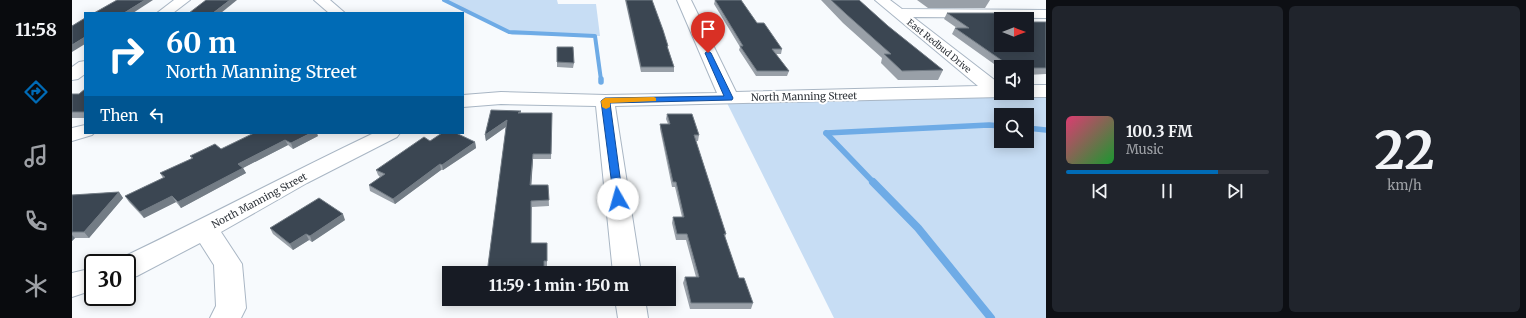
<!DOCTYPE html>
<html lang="en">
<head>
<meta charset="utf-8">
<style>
  :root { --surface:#171b24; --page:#20242c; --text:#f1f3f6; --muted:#9ea1a6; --line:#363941; --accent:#006bb6 }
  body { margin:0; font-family:Merriweather,serif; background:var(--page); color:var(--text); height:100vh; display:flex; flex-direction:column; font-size:15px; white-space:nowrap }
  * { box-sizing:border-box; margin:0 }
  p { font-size:13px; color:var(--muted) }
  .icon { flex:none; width:22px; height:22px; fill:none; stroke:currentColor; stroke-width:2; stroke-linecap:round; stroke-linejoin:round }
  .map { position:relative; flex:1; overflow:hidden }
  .side { display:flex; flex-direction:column; gap:6px; padding:6px; background:#0d0f14; width:480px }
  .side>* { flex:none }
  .banner { position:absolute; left:12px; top:12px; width:380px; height:122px; border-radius:0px; box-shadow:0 2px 10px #0003; background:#006bb6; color:#fff; overflow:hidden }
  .needle { width:26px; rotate:90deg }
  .controls { position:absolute; left:922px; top:12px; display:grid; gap:8px }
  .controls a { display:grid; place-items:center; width:40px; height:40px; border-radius:0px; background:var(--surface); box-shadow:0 2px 10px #0003; font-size:20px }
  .speed { position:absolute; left:12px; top:254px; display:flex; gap:8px; font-size:20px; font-weight:700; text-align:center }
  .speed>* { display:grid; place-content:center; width:52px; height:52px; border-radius:50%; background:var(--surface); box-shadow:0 2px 10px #0003; line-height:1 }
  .speed .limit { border:2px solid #111; border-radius:6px; background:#fff; color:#111 }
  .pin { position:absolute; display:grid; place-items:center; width:34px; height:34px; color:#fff; margin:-41px -17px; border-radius:50% 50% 50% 0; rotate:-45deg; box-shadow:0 0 4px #0007 }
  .pin .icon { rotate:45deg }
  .me { position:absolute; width:44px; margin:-22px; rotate:353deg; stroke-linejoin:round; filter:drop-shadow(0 0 3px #0008) }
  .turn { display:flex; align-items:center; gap:14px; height:84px; padding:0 16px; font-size:18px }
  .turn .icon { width:52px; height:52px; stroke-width:2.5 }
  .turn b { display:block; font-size:28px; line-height:34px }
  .then { display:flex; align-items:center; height:38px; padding:0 16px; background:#0003; gap:8px; font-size:15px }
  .side .tile { flex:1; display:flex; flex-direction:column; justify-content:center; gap:6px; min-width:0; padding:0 14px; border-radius:6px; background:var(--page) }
  .side .dial { align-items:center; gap:0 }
  .dial b { font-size:52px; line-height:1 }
  .song { display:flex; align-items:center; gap:12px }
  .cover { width:48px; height:48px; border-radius:6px; background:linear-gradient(135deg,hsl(340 70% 55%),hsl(130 70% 35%)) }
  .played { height:4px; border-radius:2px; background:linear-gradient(90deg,var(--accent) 75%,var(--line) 75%) }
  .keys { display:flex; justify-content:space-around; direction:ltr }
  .side .tiles { flex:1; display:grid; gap:6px; grid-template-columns:repeat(2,1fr) }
  .trip { position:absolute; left:370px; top:266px; width:234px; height:40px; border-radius:0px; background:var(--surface); box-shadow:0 2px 10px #0003; font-weight:800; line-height:40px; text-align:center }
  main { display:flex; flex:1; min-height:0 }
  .dock { display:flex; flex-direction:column; width:72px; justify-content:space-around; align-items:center; background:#090b0e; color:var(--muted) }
  .dock .icon { width:28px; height:28px }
  .dock .on { color:var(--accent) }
  .dock b { font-size:18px; color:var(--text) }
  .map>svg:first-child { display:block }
  .green { fill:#c7ddf4; fill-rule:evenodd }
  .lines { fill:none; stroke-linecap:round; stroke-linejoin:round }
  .stream-far2 { stroke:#6eabe6; stroke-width:4 }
  .stream-far1 { stroke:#6eabe6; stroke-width:5.5 }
  .stream { stroke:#6eabe6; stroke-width:8 }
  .minor-casing { stroke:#a9b6c4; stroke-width:2 }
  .minor { fill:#fff; fill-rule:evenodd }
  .wall { fill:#99a0a8 }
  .shaded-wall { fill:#737c85 }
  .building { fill:#3b4652; stroke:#737c85 }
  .route { fill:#1a73e8; stroke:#114b97 }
  .slow { fill:#f59e0b }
  .labels { text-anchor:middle; stroke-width:4; stroke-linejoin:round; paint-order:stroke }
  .far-street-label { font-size:9px; fill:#2f343a; stroke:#fff }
  .street-label { font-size:10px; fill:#2f343a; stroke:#fff }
</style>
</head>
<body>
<main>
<nav class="dock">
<b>11:58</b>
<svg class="icon on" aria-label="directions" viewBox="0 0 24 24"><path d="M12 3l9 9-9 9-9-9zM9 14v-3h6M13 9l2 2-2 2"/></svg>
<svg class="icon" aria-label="music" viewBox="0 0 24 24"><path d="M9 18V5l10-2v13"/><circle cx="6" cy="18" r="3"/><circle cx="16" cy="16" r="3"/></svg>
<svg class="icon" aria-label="phone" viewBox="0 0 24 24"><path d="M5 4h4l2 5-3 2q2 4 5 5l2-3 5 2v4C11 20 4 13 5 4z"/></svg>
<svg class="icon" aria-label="climate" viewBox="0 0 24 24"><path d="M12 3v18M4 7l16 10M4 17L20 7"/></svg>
</nav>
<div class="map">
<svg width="974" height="318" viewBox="0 0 974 318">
  <rect width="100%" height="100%" fill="#f7fafd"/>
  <g class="green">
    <polygon points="372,0 485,0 486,4 524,4 528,36 440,35"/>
    <path d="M 974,96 L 974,318 L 762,318 L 653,99 ZM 929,115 L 955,115 L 955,141 L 929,141 Z"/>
  </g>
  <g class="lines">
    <polyline class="stream-far2" points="372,0 437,32 523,36 529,80"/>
    <g class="stream-far1">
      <polyline points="529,79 529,82"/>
      <polyline points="955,128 974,130"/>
      <polyline points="754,133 802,183"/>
      <polyline points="754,133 917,125 929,126"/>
    </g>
    <polyline class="stream" points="801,182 846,228 919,318"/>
    <defs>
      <g id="minor">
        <polygon points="102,0 118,0 101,13 85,13"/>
        <polygon points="242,0 258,0 273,13 257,13"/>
        <polygon points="605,0 619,0 664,92 906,86 803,0 818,0 830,9 974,10 974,18 841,17 929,85 929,93 937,93 929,97 543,106 569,273 541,273 524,106 429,104 391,107 391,95 429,92 533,95 645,93"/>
        <polygon points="13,61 13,74 6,79 0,80 0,67 7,62"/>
        <polygon points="955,85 974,85 974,97 955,97 948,95 947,93 955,93"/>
        <polygon points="13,125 13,133 22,133 20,135 0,141 0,128"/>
        <path d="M 302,133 L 328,133 L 325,137 L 235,183 L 149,232 L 170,264 L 174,308 L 169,318 L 138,318 L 144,306 L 142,265 L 128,243 L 65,276 L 55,279 L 55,263 L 44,263 L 45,260 C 131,219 216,174 302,133 Z"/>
        <polygon points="21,268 21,290 0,297 0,273"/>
        <polygon points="543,299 573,299 576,318 546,318"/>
      </g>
    </defs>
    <use href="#minor" class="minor-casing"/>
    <use href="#minor" class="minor"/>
  </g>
  <g class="wall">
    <polygon points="553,0 580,0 596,46 596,49 602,67 602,72 569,72"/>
    <polygon points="643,0 685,23 710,49 709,54 704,54 717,71 715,76 684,76 667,50 668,47 642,4"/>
    <polygon points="749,0 787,0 816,26 871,70 866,80 826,80 809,63 810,58 771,23"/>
    <polygon points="845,0 918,0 913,8 856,8"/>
    <polygon points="875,13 929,45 974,22 974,74 955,75 955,67 929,67 929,69 880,34 883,28 885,28 872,19"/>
    <polygon points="485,47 502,63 501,68 485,67"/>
    <polygon points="13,89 13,118 0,118 0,94 7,94"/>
    <polygon points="449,111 449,113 480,113 479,159 461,159 459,185 476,185 477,206 460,207 459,243 475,243 475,267 415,273 434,127 414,141 413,135"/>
    <polygon points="595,114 627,135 626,141 624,141 654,234 653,237 667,278 681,303 679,309 618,309 611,283 613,277 624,277 614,240 604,240 600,223 601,217 610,217 603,187 600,187 588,129 588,124 596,124 594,119"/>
    <polygon points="246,136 221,149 216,145 171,168 174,173 109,208 104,202 72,218 57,202 53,196 91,178 88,173 120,159 118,156 149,149"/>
    <polygon points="403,142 404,148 371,170 369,170 323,204 298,191 297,185 308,177 306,175 304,170"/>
    <polygon points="47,192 51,198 17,238 3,238 0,241 0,195"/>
    <polygon points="273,220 240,242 237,240 221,250 201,234 198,228"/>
  </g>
  <g class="shaded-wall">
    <polygon points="73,0 81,0 61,13 52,13"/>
    <polygon points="158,0 165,0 149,13 141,13"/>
    <polygon points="13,37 13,44 0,52 0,45"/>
    <polygon points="435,120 435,126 414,141 413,135"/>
    <polygon points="239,133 245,133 246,136 221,149 219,143"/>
    <polygon points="213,140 216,145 171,168 174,173 109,208 106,202 166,164"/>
    <polygon points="403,142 404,148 371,170 370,165"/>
    <polygon points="461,154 461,159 459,191 458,185"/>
    <polygon points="368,164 369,170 323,204 321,199"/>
    <polygon points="47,192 51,198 17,238 12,232"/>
    <polygon points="100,196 104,202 72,218 68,212"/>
    <polygon points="271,214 273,220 240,242 238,236"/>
    <polygon points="234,234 237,240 221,250 218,244"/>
    <polygon points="0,235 3,238 0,241"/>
  </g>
  <g class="building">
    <polygon points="45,0 73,0 52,13 22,13"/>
    <polygon points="134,0 158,0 141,13 117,13"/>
    <polygon points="554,0 580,0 591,30 596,46 595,46 602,67 569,67"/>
    <polygon points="643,0 669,0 685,23 692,23 710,49 700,49 717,71 685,71 668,46 671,46"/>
    <polygon points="759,0 787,0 816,26 871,70 830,71 812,54 819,54 774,14"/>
    <polygon points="875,13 935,13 944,19 929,19 929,45 955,45 955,22 974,22 974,68 957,68 951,64 935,64 883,28 897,28"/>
    <polygon points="13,18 13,37 0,45 0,26"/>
    <polygon points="485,47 501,47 502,63 485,62"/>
    <polygon points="13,89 13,112 0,112 0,94 7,94"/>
    <polygon points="419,110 449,111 446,113 480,113 479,154 461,154 458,185 476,185 477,200 459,201 459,243 475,243 475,261 472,261 472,273 415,273 435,120 413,135"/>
    <polygon points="595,114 620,114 627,135 622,135 654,234 652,234 667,278 672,278 681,303 619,303 613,277 627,277 615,234 605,234 601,217 612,217 604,182 601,182 588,124 598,124"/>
    <polygon points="182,133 239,133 219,143 213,140 166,164 171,168 106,202 100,196 68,212 53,196 93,177 88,173 121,158 118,156 143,144 149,149"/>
    <polygon points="370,133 384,133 403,142 370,165 368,164 321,199 297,185 313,174 304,170 352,137 358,141"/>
    <polygon points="47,192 12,232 0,232 0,195"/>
    <polygon points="247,198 271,214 238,236 234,234 218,244 198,228"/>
  </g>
  <polygon class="route" points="636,51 639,53 661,98 660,100 538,103 551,199 546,202 542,201 529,101 533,98 652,96 633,53"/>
  <polygon class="slow" points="582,97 584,98 584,101 538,103 538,107 534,109 530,107 529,101 533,98"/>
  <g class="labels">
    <g class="far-street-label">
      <text transform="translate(867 46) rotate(39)" y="3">East Redbud Drive</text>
    </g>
    <g class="street-label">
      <text transform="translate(732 96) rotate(-1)" y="4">North Manning Street</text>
      <text transform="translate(187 200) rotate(-28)" y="4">North Manning Street</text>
    </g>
  </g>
</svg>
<div class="controls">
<a><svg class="needle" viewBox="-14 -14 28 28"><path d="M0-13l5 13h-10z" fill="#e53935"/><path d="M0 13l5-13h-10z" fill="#9ea1a6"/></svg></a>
<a><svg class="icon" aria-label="sound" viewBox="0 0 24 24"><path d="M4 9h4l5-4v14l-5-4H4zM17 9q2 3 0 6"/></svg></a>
<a><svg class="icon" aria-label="search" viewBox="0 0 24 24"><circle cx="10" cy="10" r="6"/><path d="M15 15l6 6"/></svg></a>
</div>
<div class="speed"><div class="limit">30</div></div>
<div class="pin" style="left:636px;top:53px;background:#d93025"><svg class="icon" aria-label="arrive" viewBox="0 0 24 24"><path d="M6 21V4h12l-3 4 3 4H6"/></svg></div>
<svg class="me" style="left:546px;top:199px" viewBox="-20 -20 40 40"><circle r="19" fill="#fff"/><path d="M0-13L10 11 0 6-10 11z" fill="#1a73e8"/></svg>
<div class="trip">11:59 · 1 min · 150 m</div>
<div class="banner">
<div class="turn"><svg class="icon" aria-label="right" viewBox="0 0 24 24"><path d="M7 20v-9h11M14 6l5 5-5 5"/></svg><div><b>60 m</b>North Manning Street</div></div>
<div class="then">Then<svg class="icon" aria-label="left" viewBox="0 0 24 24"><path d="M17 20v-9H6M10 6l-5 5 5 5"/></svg></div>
</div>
</div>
<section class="side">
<div class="tiles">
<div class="tile">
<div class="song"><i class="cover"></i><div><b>100.3 FM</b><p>Music</p></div></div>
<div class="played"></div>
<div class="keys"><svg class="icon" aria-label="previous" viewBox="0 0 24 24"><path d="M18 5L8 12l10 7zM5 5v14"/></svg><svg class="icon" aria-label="pause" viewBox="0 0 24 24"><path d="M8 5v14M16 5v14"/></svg><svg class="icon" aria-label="next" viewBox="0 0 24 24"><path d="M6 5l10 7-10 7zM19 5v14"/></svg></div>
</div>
<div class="tile dial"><b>22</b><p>km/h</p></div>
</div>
</section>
</main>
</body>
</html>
